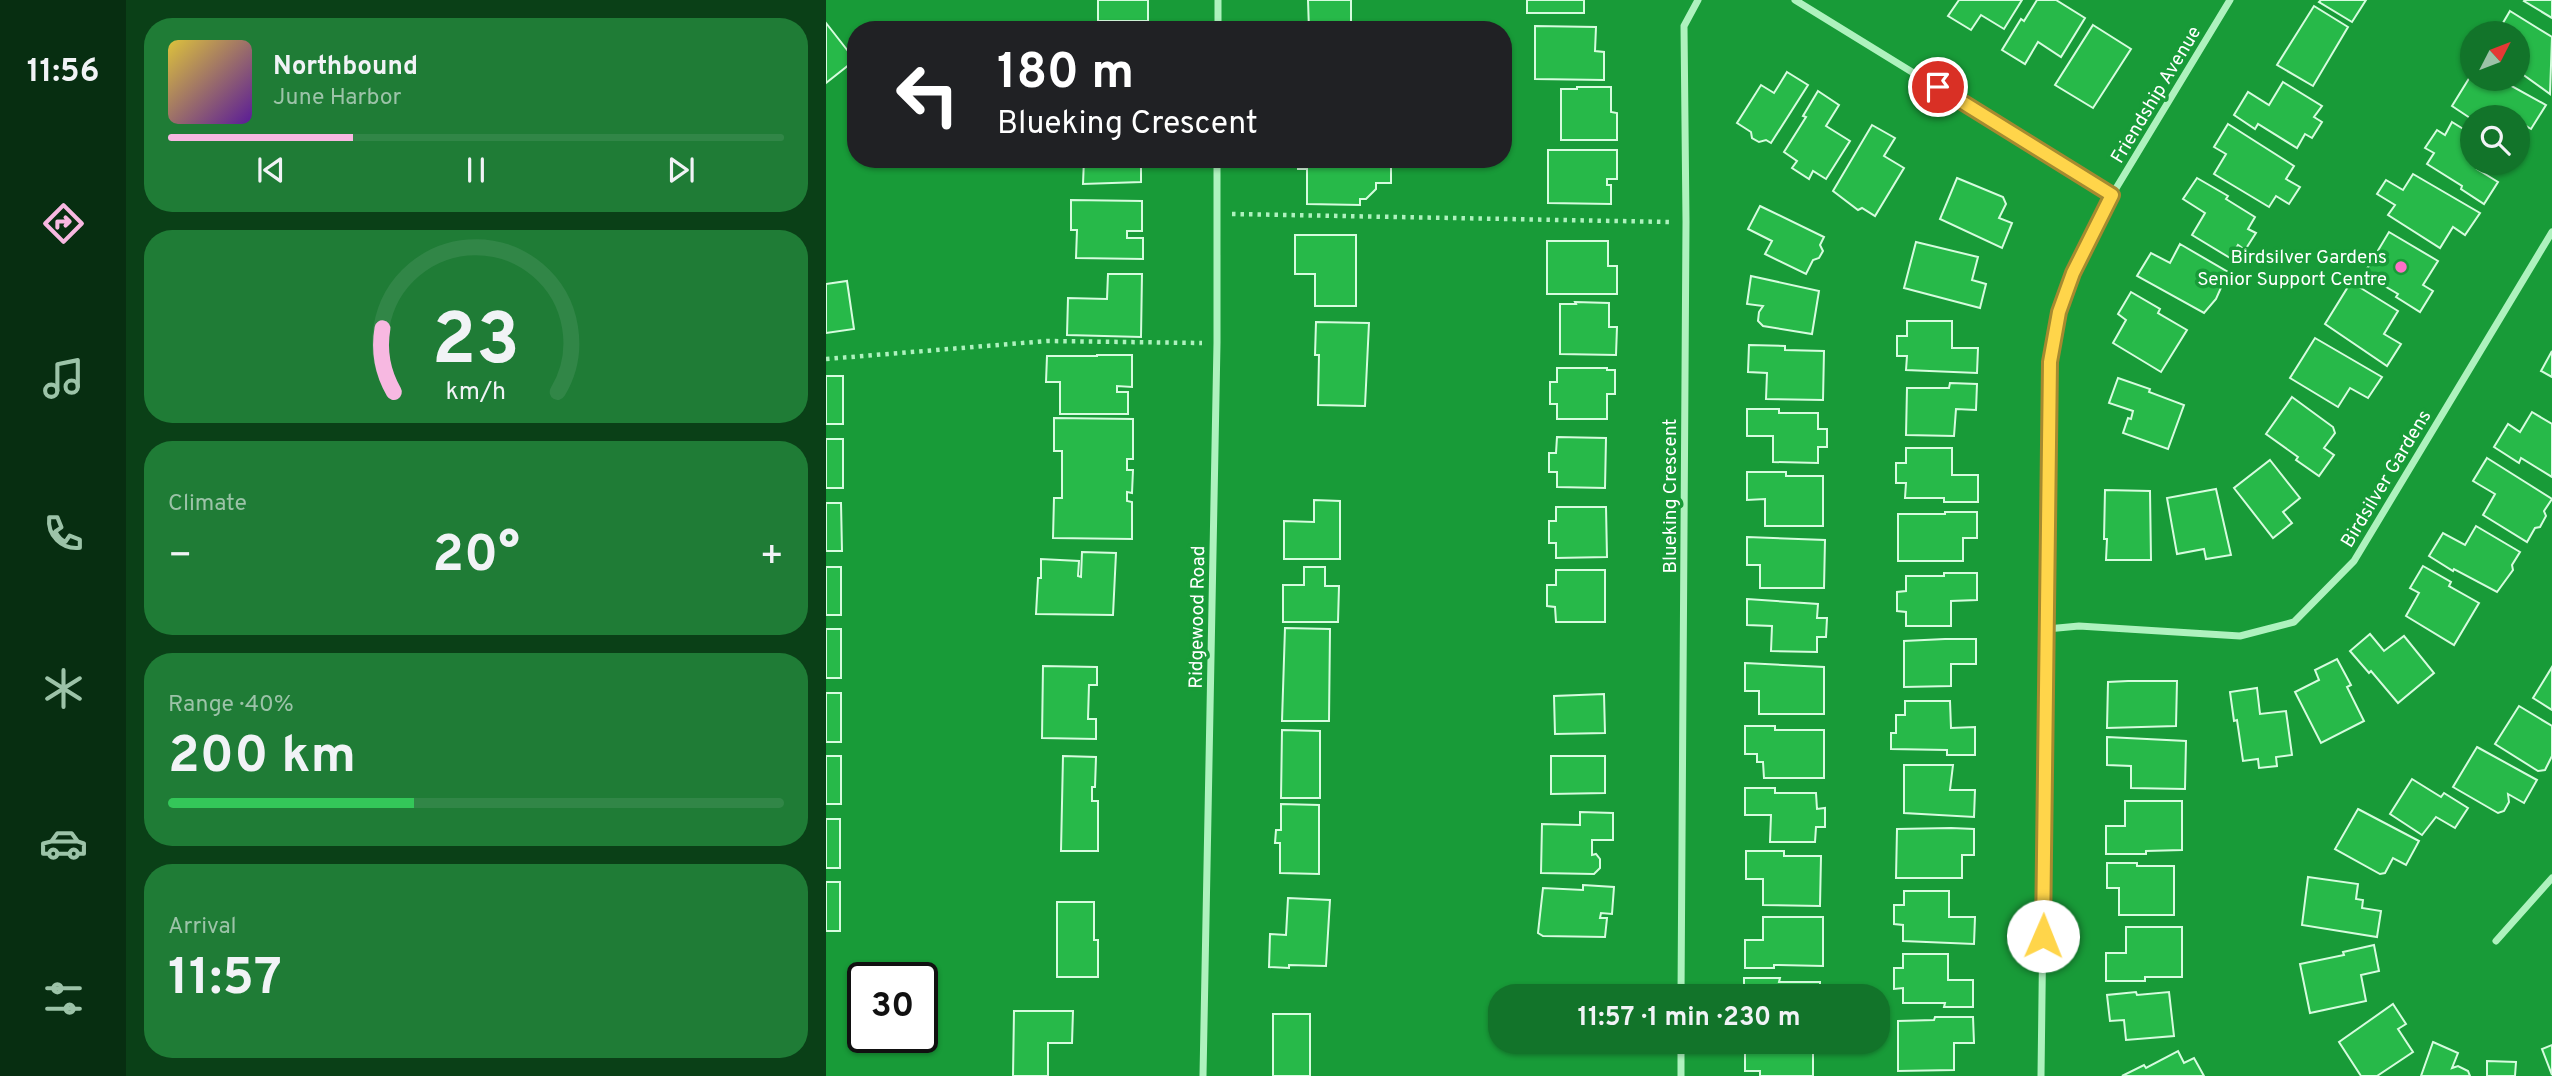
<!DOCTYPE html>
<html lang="en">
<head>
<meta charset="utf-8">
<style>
  :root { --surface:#12742a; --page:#1f7c36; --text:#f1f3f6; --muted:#9cc3a8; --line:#318647; --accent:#f7b8e1 }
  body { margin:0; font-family:Overpass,sans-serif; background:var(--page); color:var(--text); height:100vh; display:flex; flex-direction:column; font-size:26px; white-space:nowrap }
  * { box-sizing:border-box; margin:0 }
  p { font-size:23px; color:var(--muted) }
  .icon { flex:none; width:38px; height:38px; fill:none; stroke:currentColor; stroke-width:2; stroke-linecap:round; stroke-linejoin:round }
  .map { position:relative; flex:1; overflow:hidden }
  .drawer { display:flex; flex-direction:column; gap:18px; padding:18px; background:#0a4017; width:700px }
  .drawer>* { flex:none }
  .banner { position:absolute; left:21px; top:21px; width:665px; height:147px; border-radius:28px; box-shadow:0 2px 5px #0004; background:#202124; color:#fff; overflow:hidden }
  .needle { width:46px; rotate:48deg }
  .fabs { position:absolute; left:1634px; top:21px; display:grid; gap:14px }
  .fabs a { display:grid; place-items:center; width:70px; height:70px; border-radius:50%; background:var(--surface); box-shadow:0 2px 5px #0004; font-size:35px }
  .speed { position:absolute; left:21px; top:962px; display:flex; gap:14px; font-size:35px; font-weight:700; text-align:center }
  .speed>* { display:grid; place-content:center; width:91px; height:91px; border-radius:50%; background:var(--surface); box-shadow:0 2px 5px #0004; line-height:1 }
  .speed .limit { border:4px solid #111; border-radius:10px; background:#fff; color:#111 }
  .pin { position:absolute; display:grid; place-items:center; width:60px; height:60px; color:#fff; margin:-30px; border:4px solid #fff; border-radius:50%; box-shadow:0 2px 7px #0007 }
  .me { position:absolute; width:77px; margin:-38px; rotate:1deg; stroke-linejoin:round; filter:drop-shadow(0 0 5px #0008) }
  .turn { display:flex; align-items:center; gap:24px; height:147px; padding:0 35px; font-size:32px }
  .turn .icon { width:91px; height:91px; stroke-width:2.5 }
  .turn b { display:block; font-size:49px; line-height:60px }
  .big { font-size:52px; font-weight:700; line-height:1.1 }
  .drawer .card { flex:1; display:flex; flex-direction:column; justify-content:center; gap:10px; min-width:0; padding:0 24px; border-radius:28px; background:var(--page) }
  .drawer .dial { align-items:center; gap:0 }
  .dial svg { height:182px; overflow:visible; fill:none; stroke:var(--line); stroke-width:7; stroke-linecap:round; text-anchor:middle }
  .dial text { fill:var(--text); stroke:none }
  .song { display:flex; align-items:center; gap:21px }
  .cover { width:84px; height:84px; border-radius:10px; background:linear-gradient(135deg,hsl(50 70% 55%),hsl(270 70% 35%)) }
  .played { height:7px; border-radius:4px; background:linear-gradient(90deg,var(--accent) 30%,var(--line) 30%) }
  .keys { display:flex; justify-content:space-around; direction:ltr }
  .heat { display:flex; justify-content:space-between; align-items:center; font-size:38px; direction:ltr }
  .charge { height:10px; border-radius:5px; background:linear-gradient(90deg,#34c759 40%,var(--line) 0) }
  .trip { position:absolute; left:662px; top:984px; width:402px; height:70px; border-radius:28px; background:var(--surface); box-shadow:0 2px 5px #0004; font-weight:700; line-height:70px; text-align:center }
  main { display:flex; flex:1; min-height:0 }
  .tab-bar { display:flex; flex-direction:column; width:126px; justify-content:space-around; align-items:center; background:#072e11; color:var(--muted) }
  .tab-bar .icon { width:49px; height:49px }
  .tab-bar .current { color:var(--accent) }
  .tab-bar b { font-size:32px; color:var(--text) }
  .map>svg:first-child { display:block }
  .building { fill:#27b949; stroke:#d6fcde; stroke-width:2 }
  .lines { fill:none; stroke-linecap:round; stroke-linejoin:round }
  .path { stroke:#aef2be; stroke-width:4.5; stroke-dasharray:3.5 5; stroke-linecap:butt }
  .street { stroke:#aef2be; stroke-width:7 }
  .route-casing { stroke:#a68a30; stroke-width:18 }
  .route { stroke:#ffd54a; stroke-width:12 }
  .poi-dot { fill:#ff6fc7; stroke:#189b38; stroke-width:2.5 }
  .labels { text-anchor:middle; stroke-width:7; stroke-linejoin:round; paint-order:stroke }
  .street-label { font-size:19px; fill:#fff; stroke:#189b38 }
  .poi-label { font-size:19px; fill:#fff; stroke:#189b38; text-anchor:end }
</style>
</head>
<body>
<main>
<nav class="tab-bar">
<b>11:56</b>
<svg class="icon current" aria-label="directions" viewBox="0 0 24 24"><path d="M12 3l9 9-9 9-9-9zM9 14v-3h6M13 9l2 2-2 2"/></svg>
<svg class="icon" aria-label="music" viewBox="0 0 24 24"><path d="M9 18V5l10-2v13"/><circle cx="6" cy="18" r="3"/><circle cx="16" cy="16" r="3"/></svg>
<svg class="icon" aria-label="phone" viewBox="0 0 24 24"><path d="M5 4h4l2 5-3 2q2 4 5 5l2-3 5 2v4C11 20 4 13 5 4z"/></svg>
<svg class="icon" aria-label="climate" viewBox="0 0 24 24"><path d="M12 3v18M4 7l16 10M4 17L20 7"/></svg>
<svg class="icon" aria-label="car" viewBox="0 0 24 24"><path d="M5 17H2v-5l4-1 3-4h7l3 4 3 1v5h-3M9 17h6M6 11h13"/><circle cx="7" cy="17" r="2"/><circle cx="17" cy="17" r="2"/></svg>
<svg class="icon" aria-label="filters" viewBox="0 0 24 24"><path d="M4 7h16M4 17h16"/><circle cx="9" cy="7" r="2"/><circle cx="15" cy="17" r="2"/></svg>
</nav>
<section class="drawer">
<div class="card">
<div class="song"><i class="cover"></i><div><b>Northbound</b><p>June Harbor</p></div></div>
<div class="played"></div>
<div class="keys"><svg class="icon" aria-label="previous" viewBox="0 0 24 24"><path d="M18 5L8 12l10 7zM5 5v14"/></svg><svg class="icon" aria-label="pause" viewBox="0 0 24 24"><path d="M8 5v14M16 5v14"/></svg><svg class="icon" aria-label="next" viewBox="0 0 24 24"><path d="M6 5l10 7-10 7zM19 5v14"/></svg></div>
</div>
<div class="card dial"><svg viewBox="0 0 100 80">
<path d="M14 69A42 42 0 1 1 86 69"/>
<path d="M14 69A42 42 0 0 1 9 41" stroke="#f7b8e1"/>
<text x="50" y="56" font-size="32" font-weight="700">23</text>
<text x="50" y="72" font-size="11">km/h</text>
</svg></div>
<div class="card"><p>Climate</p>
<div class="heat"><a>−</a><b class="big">20°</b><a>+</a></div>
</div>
<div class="card"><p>Range · 40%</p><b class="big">200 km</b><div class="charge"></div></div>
<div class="card"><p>Arrival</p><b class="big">11:57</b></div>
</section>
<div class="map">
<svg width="1726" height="1076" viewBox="0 0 1726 1076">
  <rect width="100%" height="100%" fill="#189b38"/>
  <g class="building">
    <rect x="272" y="0" width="50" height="21"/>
    <polygon points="482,0 525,0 525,30 483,30"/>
    <rect x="701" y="0" width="57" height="13"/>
    <polygon points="1133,0 1196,0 1178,29 1155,15 1145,30 1122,16"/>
    <polygon points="1211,0 1230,0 1259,18 1235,57 1212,42 1199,64 1176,50 1195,19 1198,21"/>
    <polygon points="1495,0 1540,0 1526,22 1493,2"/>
    <polygon points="1699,0 1726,0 1726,18 1698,1"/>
    <polygon points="1488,6 1522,27 1487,86 1451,65"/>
    <polygon points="1684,11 1726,37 1724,94 1692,71 1692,33 1671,33"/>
    <polygon points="0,23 29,60 0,83"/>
    <polygon points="1267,25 1305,49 1267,108 1229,85"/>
    <polygon points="709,26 770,27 769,51 778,52 778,80 709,79"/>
    <polygon points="961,72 982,85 945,143 940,140 933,142 926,138 925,132 911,123 935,85 948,93"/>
    <polygon points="1647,72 1647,79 1673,79 1720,105 1705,129 1700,126 1692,132 1692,117 1647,117 1647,120 1626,106"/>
    <polygon points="1457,82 1496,106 1488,117 1496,122 1486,138 1479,134 1471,148 1432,124 1429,129 1408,115 1422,92 1443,105"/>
    <polygon points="751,87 785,87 785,112 791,113 791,140 735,140 735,89 751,89"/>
    <polygon points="992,91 1013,105 1000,126 1024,141 1000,179 987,171 983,179 966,168 971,161 958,152 980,117 977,116"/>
    <polygon points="1626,122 1647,135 1647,163 1655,163 1651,169 1672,182 1658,204 1635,189 1636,186 1601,164 1608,153 1599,148 1611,130 1619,135"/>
    <polygon points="1402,124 1468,166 1460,179 1474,187 1463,204 1450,196 1443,207 1388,174 1400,154 1388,147"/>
    <polygon points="1046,125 1069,138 1058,156 1078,168 1049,216 1036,208 1032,210 1007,191"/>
    <polygon points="722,150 791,150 791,179 781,179 781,185 785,185 785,204 722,203"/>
    <polygon points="258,159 315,159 315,182 257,184"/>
    <polygon points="472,159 565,159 565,183 550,183 550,189 540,199 534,199 534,205 481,204 481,169 472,169"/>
    <polygon points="1587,174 1654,213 1639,235 1627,227 1614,248 1562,215 1569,205 1551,194 1560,180 1577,190"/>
    <polygon points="1131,178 1177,197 1180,204 1173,218 1186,223 1176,248 1114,219"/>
    <polygon points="1371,178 1402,196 1400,199 1429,217 1422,229 1430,233 1419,250 1412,245 1404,258 1366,235 1379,213 1357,199"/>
    <polygon points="245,200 316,201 316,231 301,231 301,238 317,238 317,259 250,258 251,230 245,230"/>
    <polygon points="934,206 998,237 994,245 997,251 993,258 987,260 980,274 939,254 946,241 922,229"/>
    <polygon points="1563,232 1612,261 1597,285 1607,291 1594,312 1570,297 1572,294 1538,274"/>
    <polygon points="469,235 530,235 530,306 489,306 489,274 469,274"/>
    <polygon points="721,241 782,241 782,266 791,266 791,294 721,294"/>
    <polygon points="1090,242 1152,257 1146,280 1160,284 1154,308 1078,288"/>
    <polygon points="1354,244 1402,272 1390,299 1378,313 1311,276 1325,253 1344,263"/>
    <polygon points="282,274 316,274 315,337 241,335 242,298 281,299"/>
    <polygon points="925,276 993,291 986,334 937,326 932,321 933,312 937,306 921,304"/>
    <polygon points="21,281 28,329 0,333 0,284"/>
    <polygon points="1525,282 1572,311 1558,334 1575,344 1561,366 1499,324"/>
    <polygon points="1305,292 1334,309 1332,313 1361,330 1335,372 1287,343 1300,320 1292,314"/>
    <polygon points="749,302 783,303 783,327 791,327 790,355 734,354 734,304 750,304"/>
    <polygon points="1081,321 1126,321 1126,348 1152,348 1151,373 1080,370 1081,356 1071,356 1071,336 1081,336"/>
    <polygon points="490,322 543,323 539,406 492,405 493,355 489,355"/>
    <polygon points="1489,338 1556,377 1542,398 1524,388 1512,407 1464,378"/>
    <polygon points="923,345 959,346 959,350 998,351 997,400 940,399 941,373 922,372"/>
    <polygon points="1726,351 1726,377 1715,371"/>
    <polygon points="271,355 306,355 306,387 291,386 291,392 302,392 302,414 234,414 234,382 220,382 221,356 271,356"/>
    <polygon points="731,368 781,368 781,370 789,370 789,394 781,394 781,419 731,419 731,404 724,404 724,382 731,382"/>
    <rect x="0" y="376" width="17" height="48"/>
    <polygon points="1292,378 1324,389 1323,392 1358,405 1342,449 1297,433 1302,418 1305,419 1307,411 1283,403"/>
    <polygon points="1124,383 1151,384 1150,410 1130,409 1128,436 1080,435 1081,388 1123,388"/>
    <polygon points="1466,397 1507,427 1509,433 1498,448 1508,455 1493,476 1470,460 1472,457 1440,434"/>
    <polygon points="921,409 953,409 953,413 992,413 992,429 1001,429 1001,447 992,447 992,463 947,462 947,436 921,436"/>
    <polygon points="1706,412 1726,424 1726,477 1695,458 1693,463 1668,447 1682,424 1694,432"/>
    <polygon points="228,418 307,419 307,459 301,459 301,470 307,470 306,493 301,492 301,501 306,502 306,539 227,538 228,498 236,498 236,451 228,451"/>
    <polygon points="731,437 780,438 779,488 731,487 731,472 723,472 723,453 730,453"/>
    <rect x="0" y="439" width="17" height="49"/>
    <polygon points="1080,448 1126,448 1126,475 1152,475 1152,502 1118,502 1118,498 1079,498 1080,483 1070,483 1070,463 1080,463"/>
    <polygon points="1661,458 1726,499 1718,511 1720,516 1714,527 1709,528 1701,542 1657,515 1669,494 1647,481"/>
    <polygon points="1444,460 1474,498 1457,512 1466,523 1447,538 1408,488"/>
    <polygon points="921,472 960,472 960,476 997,476 997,526 939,526 939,499 921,500"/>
    <polygon points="1390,489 1405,555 1380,559 1378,549 1351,554 1341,498"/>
    <polygon points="1279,490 1324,491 1325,560 1280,560 1281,539 1278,539"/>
    <polygon points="488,500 514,501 514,559 458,559 458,521 488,522"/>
    <polygon points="0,503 15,503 16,551 0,551"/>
    <polygon points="730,507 780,507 781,557 730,558 730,543 723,543 723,521 730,521"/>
    <polygon points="1119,512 1151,512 1151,538 1137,538 1137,561 1072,561 1072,514 1119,514"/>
    <polygon points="1650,526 1694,552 1686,565 1687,570 1671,592 1628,569 1627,571 1603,556 1617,533 1639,545"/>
    <polygon points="921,537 999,540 998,588 934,588 934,565 921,565"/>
    <polygon points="256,552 290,553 287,615 210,614 212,578 215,578 215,559 253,561 252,576 255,577"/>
    <polygon points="1597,566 1625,582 1623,586 1653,603 1628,645 1580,616 1593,593 1584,588"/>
    <rect x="0" y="567" width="15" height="48"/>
    <polygon points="478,567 499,567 499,586 513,586 512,622 457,622 457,585 478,585"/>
    <polygon points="730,570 779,570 779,622 730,622 729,607 721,606 721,585 730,585"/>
    <polygon points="1118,573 1151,573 1151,600 1125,601 1125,626 1080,626 1080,612 1071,611 1071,592 1080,591 1080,576 1118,576"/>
    <polygon points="921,599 992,604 991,618 1001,618 1000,637 991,637 991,652 945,651 946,626 921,625"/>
    <polygon points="459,628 504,629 503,721 456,721"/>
    <rect x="0" y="629" width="15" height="49"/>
    <polygon points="1544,634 1558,651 1578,636 1608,673 1572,703 1545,671 1543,673 1524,651"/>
    <polygon points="1119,639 1150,639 1150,664 1125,664 1125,686 1078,687 1078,641"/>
    <polygon points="1511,659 1525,685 1521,687 1538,721 1495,743 1469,692 1493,680 1489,670"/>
    <polygon points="919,663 998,667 998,714 933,714 933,691 919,691"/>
    <polygon points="217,666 271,667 271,685 263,685 262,719 270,719 270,739 216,738"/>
    <polygon points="1726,667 1726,710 1707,698"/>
    <polygon points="1302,681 1351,681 1350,726 1281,728 1282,682"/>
    <polygon points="1431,688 1434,714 1460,711 1466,755 1450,757 1451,766 1433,768 1432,759 1417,761 1411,720 1408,721 1404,692"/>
    <rect x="0" y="693" width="15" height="49"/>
    <polygon points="778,694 779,733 729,734 728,696"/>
    <polygon points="1079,701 1124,701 1125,728 1149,727 1149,755 1121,755 1121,750 1065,749 1065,733 1070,733 1070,715 1079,715"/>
    <polygon points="1693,706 1726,726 1726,756 1719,770 1712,771 1669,744"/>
    <polygon points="919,726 949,726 949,730 998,730 998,778 938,778 937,762 931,762 931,754 919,754"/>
    <polygon points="456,730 494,731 494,798 455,798"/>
    <polygon points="1281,737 1360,741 1359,789 1305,788 1305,766 1281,765"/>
    <polygon points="1651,747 1711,780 1698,803 1682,794 1683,802 1678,811 1672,813 1627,787"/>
    <rect x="0" y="756" width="15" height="48"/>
    <polygon points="237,756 270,757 269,787 266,787 266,801 272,801 272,851 235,851"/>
    <polygon points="725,756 779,756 779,793 725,794"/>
    <polygon points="1078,765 1127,765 1124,790 1149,790 1148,817 1078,813"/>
    <polygon points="1586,779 1615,797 1618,793 1642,808 1629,828 1610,817 1596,835 1564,814"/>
    <polygon points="919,788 949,788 949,793 990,793 991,809 999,808 999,827 990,827 989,842 944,842 945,815 919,815"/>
    <polygon points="1299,801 1356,801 1356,850 1320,851 1320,854 1280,854 1280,826 1299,826"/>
    <polygon points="455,804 493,805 493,874 454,873 454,843 449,843 450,830 455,830"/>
    <polygon points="1532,809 1593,841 1580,865 1567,858 1559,873 1554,874 1509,849"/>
    <polygon points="754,812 787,813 787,840 766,840 766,855 770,854 774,859 774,868 768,874 715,873 716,824 754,825"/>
    <rect x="0" y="819" width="14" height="49"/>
    <polygon points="1125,828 1148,829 1148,855 1136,855 1136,878 1070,878 1071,829"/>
    <polygon points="920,851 958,851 958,856 995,856 994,906 937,905 937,879 920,879"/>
    <polygon points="1281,863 1311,863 1311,866 1348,866 1348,915 1293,915 1293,888 1281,888"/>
    <polygon points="1482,877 1532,884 1530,899 1537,900 1536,908 1555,911 1551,937 1476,925"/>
    <rect x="0" y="882" width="14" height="49"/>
    <polygon points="757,885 788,887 786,914 775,913 774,918 781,918 779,937 717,936 712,933 717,888 757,890"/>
    <polygon points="1078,891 1123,891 1123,917 1149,917 1148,944 1077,941 1077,925 1068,924 1068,905 1078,905"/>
    <polygon points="462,898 504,900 500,966 463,965 463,968 443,967 444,934 460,935"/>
    <polygon points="231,902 268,902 268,940 272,940 272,977 231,977"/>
    <polygon points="937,917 997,917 997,966 948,965 948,968 919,968 919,940 937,940"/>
    <polygon points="1300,927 1356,927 1356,977 1319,977 1319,981 1280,981 1280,953 1300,953"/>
    <polygon points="1548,945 1553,971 1535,975 1540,1001 1484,1013 1474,964 1518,955 1517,952"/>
    <polygon points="1077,954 1122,954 1122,980 1147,980 1147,1007 1118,1007 1119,1003 1077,1003 1077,988 1068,989 1068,968 1077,968"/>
    <polygon points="918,978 954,978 953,982 994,982 994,996 918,996"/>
    <polygon points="1310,992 1311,995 1343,992 1348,1036 1300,1040 1298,1020 1284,1021 1281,995"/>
    <polygon points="1567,1004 1580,1024 1572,1029 1587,1052 1551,1076 1535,1076 1513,1042"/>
    <polygon points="188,1011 247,1011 246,1043 222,1043 222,1076 187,1076"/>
    <rect x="447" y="1014" width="37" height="62"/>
    <polygon points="1109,1017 1147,1017 1148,1043 1128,1043 1128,1070 1072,1071 1072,1021 1108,1020"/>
    <polygon points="1607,1042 1632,1053 1626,1068 1632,1066 1642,1071 1644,1076 1595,1076"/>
    <polygon points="919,1044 987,1048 987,1076 934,1076 934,1071 919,1071"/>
    <polygon points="1726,1045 1726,1075 1716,1049"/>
    <polygon points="1352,1051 1358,1063 1368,1058 1378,1076 1296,1076 1318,1065 1320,1068"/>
    <polygon points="1661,1061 1690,1062 1689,1076 1661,1076"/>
  </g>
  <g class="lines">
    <g class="path">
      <polyline points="406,214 845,222"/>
      <polyline points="0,359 221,341 376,343"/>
    </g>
    <g class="street">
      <polyline points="969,0 1286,195"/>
      <polyline points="392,30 392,0"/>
      <polyline points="1221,629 1253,626 1414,636 1468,622 1528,561 1726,232"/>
      <polyline points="1670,941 1726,878"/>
      <polyline points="855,996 860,222 858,26 872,0"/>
      <polyline points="377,1076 391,343 391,159"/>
      <polyline points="855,1076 855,1041"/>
      <polyline points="1215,1076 1224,362 1233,312 1247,273 1286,195 1404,0"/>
    </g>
  </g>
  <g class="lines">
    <defs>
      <polyline id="route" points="1112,87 1286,195 1247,273 1233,312 1224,362 1217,936"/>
    </defs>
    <use href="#route" class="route-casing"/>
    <use href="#route" class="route"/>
  </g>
  <circle class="poi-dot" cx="1575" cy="267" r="7"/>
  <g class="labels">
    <g class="street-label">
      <text transform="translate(1329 94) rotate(-59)" y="7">Friendship Avenue</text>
      <text transform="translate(1559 478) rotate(-59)" y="7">Birdsilver Gardens</text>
      <text transform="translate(843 496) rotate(-90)" y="7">Blueking Crescent</text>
      <text transform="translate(370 617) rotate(-89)" y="7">Ridgewood Road</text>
    </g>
    <g class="poi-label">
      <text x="1561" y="263">Birdsilver Gardens<tspan x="1561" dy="22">Senior Support Centre</tspan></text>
    </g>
  </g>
</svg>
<div class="fabs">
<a><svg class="needle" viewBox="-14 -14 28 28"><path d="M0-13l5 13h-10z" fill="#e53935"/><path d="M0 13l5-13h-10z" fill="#9cc3a8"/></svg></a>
<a><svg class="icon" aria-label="search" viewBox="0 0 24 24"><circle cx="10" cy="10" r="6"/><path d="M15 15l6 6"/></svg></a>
</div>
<div class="speed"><div class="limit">30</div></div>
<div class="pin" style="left:1112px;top:87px;background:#d93025"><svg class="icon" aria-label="arrive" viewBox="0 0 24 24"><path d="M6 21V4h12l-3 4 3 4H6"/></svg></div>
<svg class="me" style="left:1217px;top:936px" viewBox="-20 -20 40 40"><circle r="19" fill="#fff"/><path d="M0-13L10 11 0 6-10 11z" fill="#ffd54a"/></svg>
<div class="trip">11:57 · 1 min · 230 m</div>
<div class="banner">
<div class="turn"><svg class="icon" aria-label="left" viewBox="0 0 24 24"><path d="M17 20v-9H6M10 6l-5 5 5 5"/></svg><div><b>180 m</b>Blueking Crescent</div></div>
</div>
</div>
</main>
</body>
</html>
